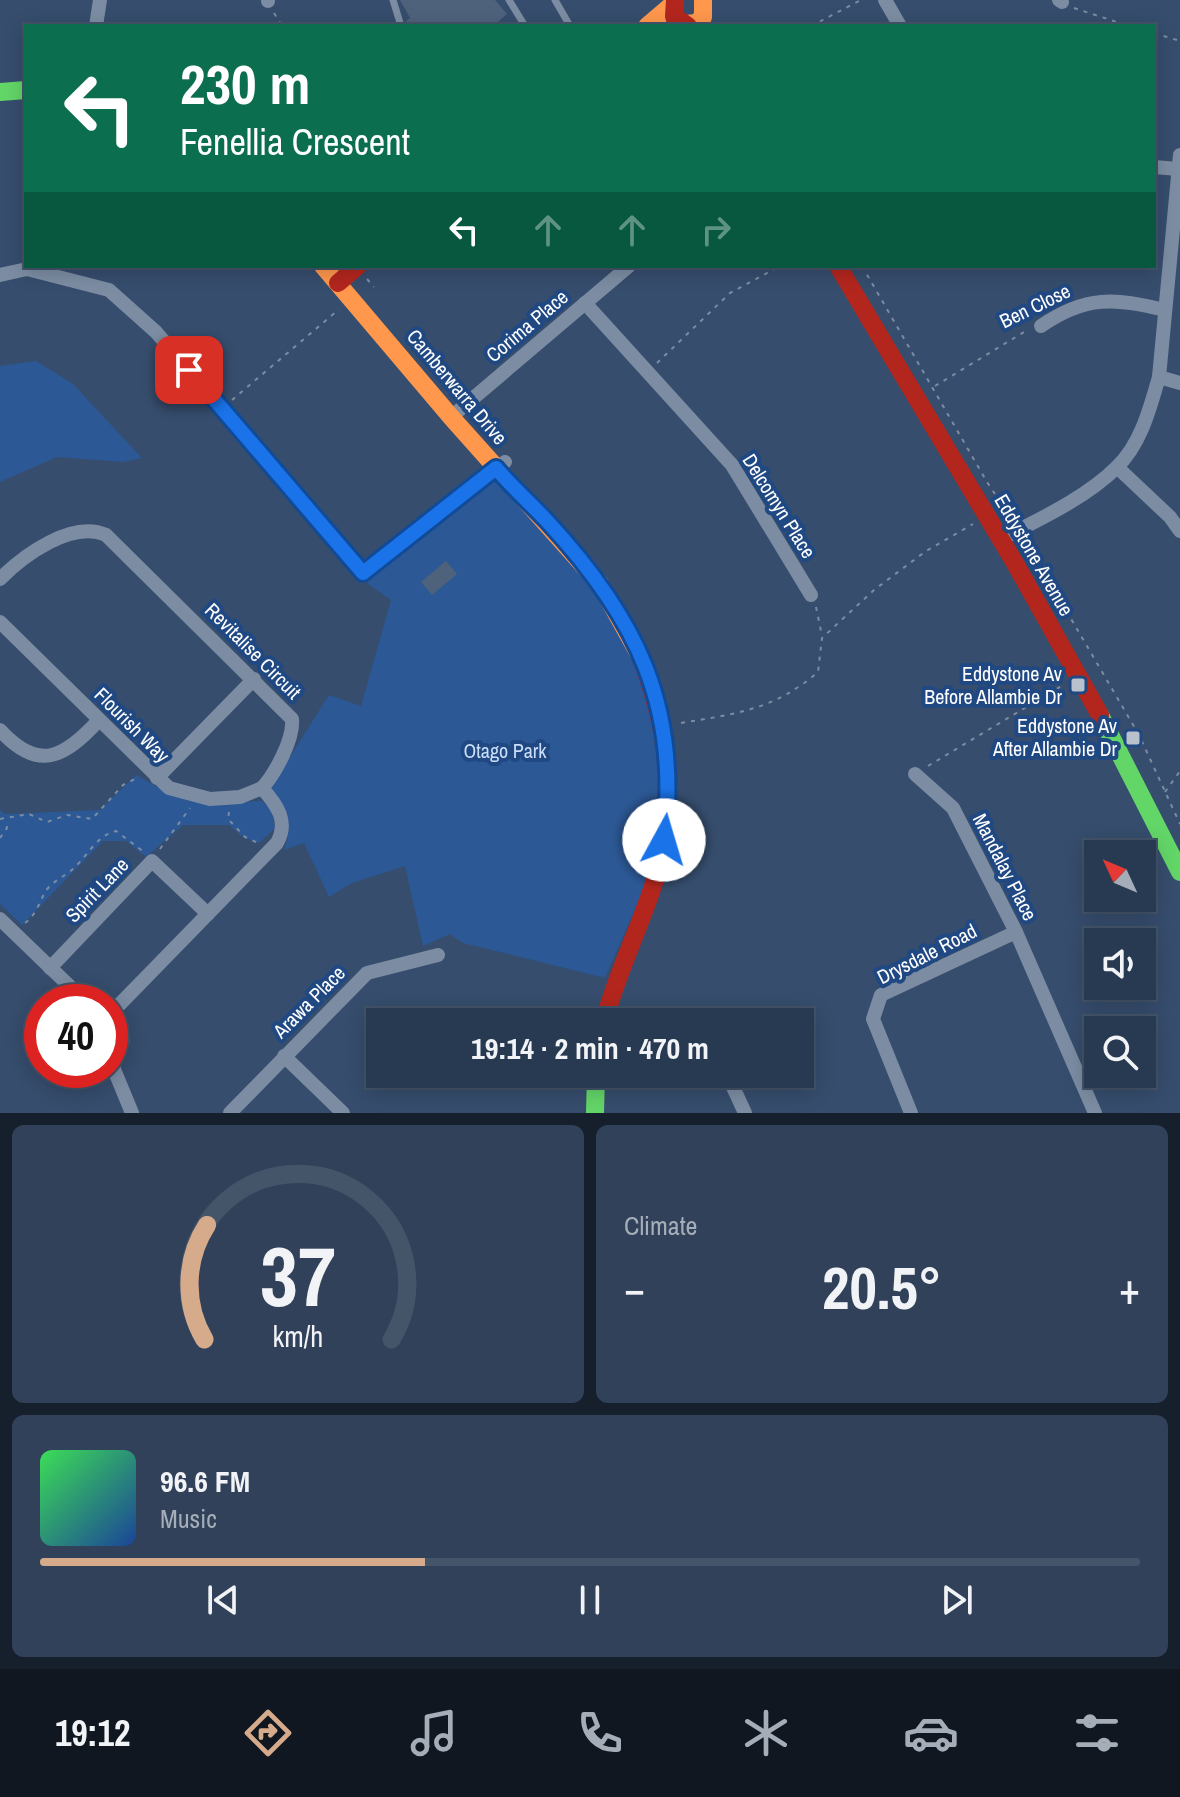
<!DOCTYPE html>
<html lang="en">
<head>
<meta charset="utf-8">
<style>
  :root { --surface:#283a52; --page:#304159; --text:#f1f3f6; --muted:#a5adb8; --line:#445469; --accent:#d6ab8b }
  body { margin:0; font-family:"Archivo Narrow",sans-serif; background:var(--page); color:var(--text); height:100vh; display:flex; flex-direction:column; font-size:30px; white-space:nowrap }
  * { box-sizing:border-box; margin:0 }
  p { font-size:26px; color:var(--muted) }
  .icon { flex:none; width:44px; height:44px; fill:none; stroke:currentColor; stroke-width:2; stroke-linecap:round; stroke-linejoin:round }
  .map { position:relative; height:1113px; overflow:hidden }
  .drawer { display:flex; flex-direction:column; gap:12px; padding:12px; background:#16202d; flex:1 }
  .drawer>* { flex:none }
  .top-card { position:absolute; left:24px; top:24px; width:1132px; height:244px; border-radius:0px; box-shadow:0 4px 20px #0003,0 0 0 2px var(--line); background:#0b6e4f; color:#fff; overflow:hidden }
  .needle { width:52px; rotate:314deg }
  .buttons { position:absolute; left:1084px; top:840px; display:grid; gap:16px }
  .buttons a { display:grid; place-items:center; width:72px; height:72px; border-radius:0px; background:var(--surface); box-shadow:0 4px 20px #0003,0 0 0 2px var(--line); font-size:40px }
  .speed { position:absolute; left:24px; top:984px; display:flex; gap:16px; font-size:40px; font-weight:700; text-align:center }
  .speed>* { display:grid; place-content:center; width:104px; height:104px; border-radius:50%; background:var(--surface); box-shadow:0 4px 20px #0003,0 0 0 2px var(--line); line-height:1 }
  .speed .limit { border:12px solid #d22; background:#fff; color:#111 }
  .pin { position:absolute; display:grid; place-items:center; width:68px; height:68px; color:#fff; margin:-34px; border-radius:16px; box-shadow:0 4px 12px #0006 }
  .me { position:absolute; width:88px; margin:-44px; rotate:6deg; stroke-linejoin:round; filter:drop-shadow(0 0 6px #0008) }
  .turn { display:flex; align-items:center; gap:28px; height:168px; padding:0 24px; font-size:36px }
  .turn .icon { width:104px; height:104px; stroke-width:2.5 }
  .turn b { display:block; font-size:56px; line-height:68px }
  .lanes { display:flex; align-items:center; height:76px; padding:0 24px; background:#0003; justify-content:center; gap:40px; direction:ltr }
  .lanes .off { opacity:.35 }
  .big { font-size:60px; font-weight:700; line-height:1.1 }
  .drawer .card { flex:1; display:flex; flex-direction:column; justify-content:center; gap:12px; min-width:0; padding:0 28px; border-radius:12px; background:var(--page) }
  .drawer .dial { align-items:center; gap:0 }
  .dial svg { height:208px; overflow:visible; fill:none; stroke:var(--line); stroke-width:7; stroke-linecap:round; text-anchor:middle }
  .dial text { fill:var(--text); stroke:none }
  .song { display:flex; align-items:center; gap:24px }
  .cover { width:96px; height:96px; border-radius:12px; background:linear-gradient(135deg,hsl(130 70% 55%),hsl(220 70% 35%)) }
  .played { height:8px; border-radius:4px; background:linear-gradient(90deg,var(--accent) 35%,var(--line) 35%) }
  .keys { display:flex; justify-content:space-around; direction:ltr }
  .heat { display:flex; justify-content:space-between; align-items:center; font-size:44px; direction:ltr }
  .drawer .tiles { flex:1; display:grid; gap:12px; grid-template-columns:1fr 1fr }
  .card:last-child { grid-column:span 2 }
  .trip { position:absolute; left:366px; top:1008px; width:448px; height:80px; border-radius:0px; background:var(--surface); box-shadow:0 4px 20px #0003,0 0 0 2px var(--line); font-weight:700; line-height:80px; text-align:center }
  .tab-bar { display:flex; height:128px; justify-content:space-around; align-items:center; background:#101721; color:var(--muted) }
  .tab-bar .icon { width:56px; height:56px }
  .tab-bar .active { color:var(--accent) }
  .tab-bar b { font-size:36px; color:var(--text) }
  .map>svg:first-child { display:block }
  .green { fill:#2c5895 }
  .building { fill:#4f627c }
  .lines { fill:none; stroke-linecap:round; stroke-linejoin:round }
  .path { stroke:#7c8da3; stroke-width:2; stroke-dasharray:4 6; stroke-linecap:butt }
  .lane { stroke:#7c8da3; stroke-width:7 }
  .street { stroke:#7c8da3; stroke-width:14 }
  .fast { stroke:#63d668; stroke-width:18 }
  .slow { stroke:#ff974d; stroke-width:18 }
  .jam { stroke:#b3261e; stroke-width:18 }
  .route-casing { stroke:#114b97; stroke-width:20 }
  .route { stroke:#1a73e8; stroke-width:14 }
  .poi-dot { fill:#b9c1cc; stroke:#204983; stroke-width:3 }
  .labels { text-anchor:middle; stroke-width:8; stroke-linejoin:round; paint-order:stroke }
  .street-label { font-size:20px; fill:#fff; stroke:#204983 }
  .poi-label { font-size:20px; fill:#fff; stroke:#204983; text-anchor:end }
  .park-label { font-size:20px; fill:#cbdef7; stroke:#204983 }
</style>
</head>
<body>
<div class="map">
<svg width="1180" height="1113" viewBox="0 0 1180 1113">
  <rect width="100%" height="100%" fill="#364d6d"/>
  <g class="green">
    <polygon points="36,361 73,384 142,458 123,462 57,457 0,482 0,366"/>
    <polygon points="498,473 545,520 629,645 652,707 660,778 653,868 605,978 463,943 450,934 423,946 405,866 352,883 329,897 304,843 284,850 288,838 271,787 329,695 361,706 391,600 368,584 369,575"/>
    <path d="M 136,775 C 189,806 203,802 262,801 L 272,811 L 275,828 L 259,843 L 243,837 L 229,825 L 183,825 L 146,857 L 126,841 L 103,841 L 22,925 L 0,904 L 0,810 L 5,814 L 100,810 Z"/>
  </g>
  <g class="building">
    <polygon points="400,0 495,0 507,14 493,26 407,26 406,21 410,18"/>
    <polygon points="446,561 457,574 432,595 421,582"/>
  </g>
  <g class="lines">
    <g class="path">
      <polyline points="1074,8 1129,26"/>
      <polyline points="274,13 282,26"/>
      <polyline points="811,26 861,0"/>
      <polyline points="1154,33 1180,41"/>
      <polyline points="862,266 987,482 1007,512 1014,515"/>
      <polyline points="367,279 374,287"/>
      <polyline points="657,363 730,293 780,266"/>
      <polyline points="935,386 1029,329"/>
      <polyline points="232,400 337,311"/>
      <polyline points="1029,541 1029,547 1139,735 1180,824"/>
      <polyline points="816,607 822,636"/>
      <path d="M 681,723 C 735,714 774,710 818,672 L 822,638 L 874,590 L 926,551 L 973,524"/>
      <polyline points="928,766 1063,685"/>
      <polyline points="1165,792 1180,771"/>
      <polyline points="229,812 228,819 245,837 258,843"/>
      <polyline points="0,819 29,814 47,822 67,815 92,819 123,785 137,778"/>
      <polyline points="0,838 7,828 6,821"/>
      <polyline points="160,849 190,808"/>
      <path d="M 25,923 C 36,915 39,903 45,892 C 52,881 66,876 75,867 C 88,855 97,835 116,831 L 144,852"/>
    </g>
    <g class="lane">
      <polyline points="393,0 401,26"/>
      <polyline points="509,0 525,26"/>
      <polyline points="555,0 570,26"/>
    </g>
    <g class="street">
      <polyline points="885,0 900,26"/>
      <polyline points="1059,0 1062,2"/>
      <polyline points="268,1 268,0"/>
      <polyline points="96,26 100,0"/>
      <polyline points="1154,167 1178,169"/>
      <polyline points="0,275 27,269 109,290 156,332 363,573 505,462"/>
      <polyline points="585,303 732,465 811,595"/>
      <path d="M 1041,326 C 1086,295 1115,298 1165,310"/>
      <polyline points="1159,377 1180,383"/>
      <polyline points="451,417 629,266"/>
      <polyline points="1117,467 1170,517 1180,531"/>
      <path d="M 999,540 C 1038,520 1086,498 1117,467 C 1141,444 1150,408 1159,377 L 1180,155"/>
      <path d="M 0,579 C 24,555 72,520 106,535 L 292,719 C 294,739 275,774 262,788 C 277,805 289,821 277,843 L 120,1004 L 110,1009"/>
      <polyline points="0,622 169,788 210,799 240,797 262,788"/>
      <path d="M 0,730 C 39,773 65,757 99,720"/>
      <polyline points="915,774 953,808 1016,932 1095,1113"/>
      <polyline points="157,778 254,679"/>
      <polyline points="0,919 86,1002"/>
      <polyline points="50,968 152,861 208,914"/>
      <polyline points="115,1008 123,1040 113,1067 132,1113"/>
      <polyline points="284,1056 343,1113"/>
      <polyline points="727,1074 745,1113"/>
      <polyline points="230,1113 367,973 438,955"/>
      <polyline points="911,1113 873,1019 881,995 1016,932"/>
    </g>
    <g class="fast">
      <polyline points="0,92 26,90"/>
      <polyline points="1100,715 1180,872"/>
      <polyline points="595,1113 596,1074"/>
    </g>
    <g class="slow">
      <polyline points="686,24 696,23 703,17 703,0"/>
      <polyline points="647,26 673,4"/>
      <polyline points="323,266 451,417 600,584 640,656"/>
    </g>
    <g class="jam">
      <polyline points="675,0 674,16 688,26"/>
      <polyline points="838,266 1016,565 1100,715"/>
      <polyline points="338,283 358,266"/>
      <path d="M 604,1022 C 616,976 637,934 652,889 C 678,811 670,732 640,656"/>
    </g>
  </g>
  <g class="lines">
    <defs>
      <path id="route" d="M 189,370 L 363,573 L 496,468 C 512,487 530,503 547,521 C 636,617 681,707 664,840"/>
    </defs>
    <use href="#route" class="route-casing"/>
    <use href="#route" class="route"/>
  </g>
  <g class="poi-dot">
    <rect x="1070" y="677" width="16" height="16" rx="4"/>
    <rect x="1125" y="730" width="16" height="16" rx="4"/>
  </g>
  <g class="labels">
    <g class="street-label">
      <text transform="translate(1035 306) rotate(-26)" y="7">Ben Close</text>
      <text transform="translate(527 326) rotate(-40)" y="7">Corima Place</text>
      <text transform="translate(457 387) rotate(50)" y="7">Camberwarra Drive</text>
      <text transform="translate(779 506) rotate(58)" y="7">Delcomyn Place</text>
      <text transform="translate(1034 555) rotate(60)" y="7">Eddystone Avenue</text>
      <text transform="translate(253 651) rotate(45)" y="7">Revitalise Circuit</text>
      <text transform="translate(132 725) rotate(45)" y="7">Flourish Way</text>
      <text transform="translate(1005 867) rotate(63)" y="7">Mandalay Place</text>
      <text transform="translate(97 890) rotate(-46)" y="7">Spirit Lane</text>
      <text transform="translate(927 954) rotate(-27)" y="7">Drysdale Road</text>
      <text transform="translate(309 1002) rotate(-45)" y="7">Arawa Place</text>
    </g>
    <g class="poi-label">
      <text x="1062" y="681">Eddystone Av<tspan x="1062" dy="23">Before Allambie Dr</tspan></text>
      <text x="1117" y="733">Eddystone Av<tspan x="1117" dy="23">After Allambie Dr</tspan></text>
    </g>
    <g class="park-label">
      <text x="505" y="758">Otago Park</text>
    </g>
  </g>
</svg>
<div class="buttons">
<a><svg class="needle" viewBox="-14 -14 28 28"><path d="M0-13l5 13h-10z" fill="#e53935"/><path d="M0 13l5-13h-10z" fill="#a5adb8"/></svg></a>
<a><svg class="icon" aria-label="sound" viewBox="0 0 24 24"><path d="M4 9h4l5-4v14l-5-4H4zM17 9q2 3 0 6"/></svg></a>
<a><svg class="icon" aria-label="search" viewBox="0 0 24 24"><circle cx="10" cy="10" r="6"/><path d="M15 15l6 6"/></svg></a>
</div>
<div class="speed"><div class="limit">40</div></div>
<div class="pin" style="left:189px;top:370px;background:#d93025"><svg class="icon" aria-label="arrive" viewBox="0 0 24 24"><path d="M6 21V4h12l-3 4 3 4H6"/></svg></div>
<svg class="me" style="left:664px;top:840px" viewBox="-20 -20 40 40"><circle r="19" fill="#fff"/><path d="M0-13L10 11 0 6-10 11z" fill="#1a73e8"/></svg>
<div class="trip">19:14 · 2 min · 470 m</div>
<div class="top-card">
<div class="turn"><svg class="icon" aria-label="left" viewBox="0 0 24 24"><path d="M17 20v-9H6M10 6l-5 5 5 5"/></svg><div><b>230 m</b>Fenellia Crescent</div></div>
<div class="lanes"><svg class="icon" aria-label="left" viewBox="0 0 24 24"><path d="M17 20v-9H6M10 6l-5 5 5 5"/></svg><svg class="icon off" aria-label="ahead" viewBox="0 0 24 24"><path d="M12 20V5M6 11l6-6 6 6"/></svg><svg class="icon off" aria-label="ahead" viewBox="0 0 24 24"><path d="M12 20V5M6 11l6-6 6 6"/></svg><svg class="icon off" aria-label="right" viewBox="0 0 24 24"><path d="M7 20v-9h11M14 6l5 5-5 5"/></svg></div>
</div>
</div>
<section class="drawer">
<div class="tiles">
<div class="card dial"><svg viewBox="0 0 100 80">
<path d="M14 69A42 42 0 1 1 86 69"/>
<path d="M14 69A42 42 0 0 1 15 25" stroke="#d6ab8b"/>
<text x="50" y="56" font-size="32" font-weight="700">37</text>
<text x="50" y="72" font-size="11">km/h</text>
</svg></div>
<div class="card"><p>Climate</p>
<div class="heat"><a>−</a><b class="big">20.5°</b><a>+</a></div>
</div>
<div class="card">
<div class="song"><i class="cover"></i><div><b>96.6 FM</b><p>Music</p></div></div>
<div class="played"></div>
<div class="keys"><svg class="icon" aria-label="previous" viewBox="0 0 24 24"><path d="M18 5L8 12l10 7zM5 5v14"/></svg><svg class="icon" aria-label="pause" viewBox="0 0 24 24"><path d="M8 5v14M16 5v14"/></svg><svg class="icon" aria-label="next" viewBox="0 0 24 24"><path d="M6 5l10 7-10 7zM19 5v14"/></svg></div>
</div>
</div>
</section>
<nav class="tab-bar">
<b>19:12</b>
<svg class="icon active" aria-label="directions" viewBox="0 0 24 24"><path d="M12 3l9 9-9 9-9-9zM9 14v-3h6M13 9l2 2-2 2"/></svg>
<svg class="icon" aria-label="music" viewBox="0 0 24 24"><path d="M9 18V5l10-2v13"/><circle cx="6" cy="18" r="3"/><circle cx="16" cy="16" r="3"/></svg>
<svg class="icon" aria-label="phone" viewBox="0 0 24 24"><path d="M5 4h4l2 5-3 2q2 4 5 5l2-3 5 2v4C11 20 4 13 5 4z"/></svg>
<svg class="icon" aria-label="climate" viewBox="0 0 24 24"><path d="M12 3v18M4 7l16 10M4 17L20 7"/></svg>
<svg class="icon" aria-label="car" viewBox="0 0 24 24"><path d="M5 17H2v-5l4-1 3-4h7l3 4 3 1v5h-3M9 17h6M6 11h13"/><circle cx="7" cy="17" r="2"/><circle cx="17" cy="17" r="2"/></svg>
<svg class="icon" aria-label="filters" viewBox="0 0 24 24"><path d="M4 7h16M4 17h16"/><circle cx="9" cy="7" r="2"/><circle cx="15" cy="17" r="2"/></svg>
</nav>
</body>
</html>
